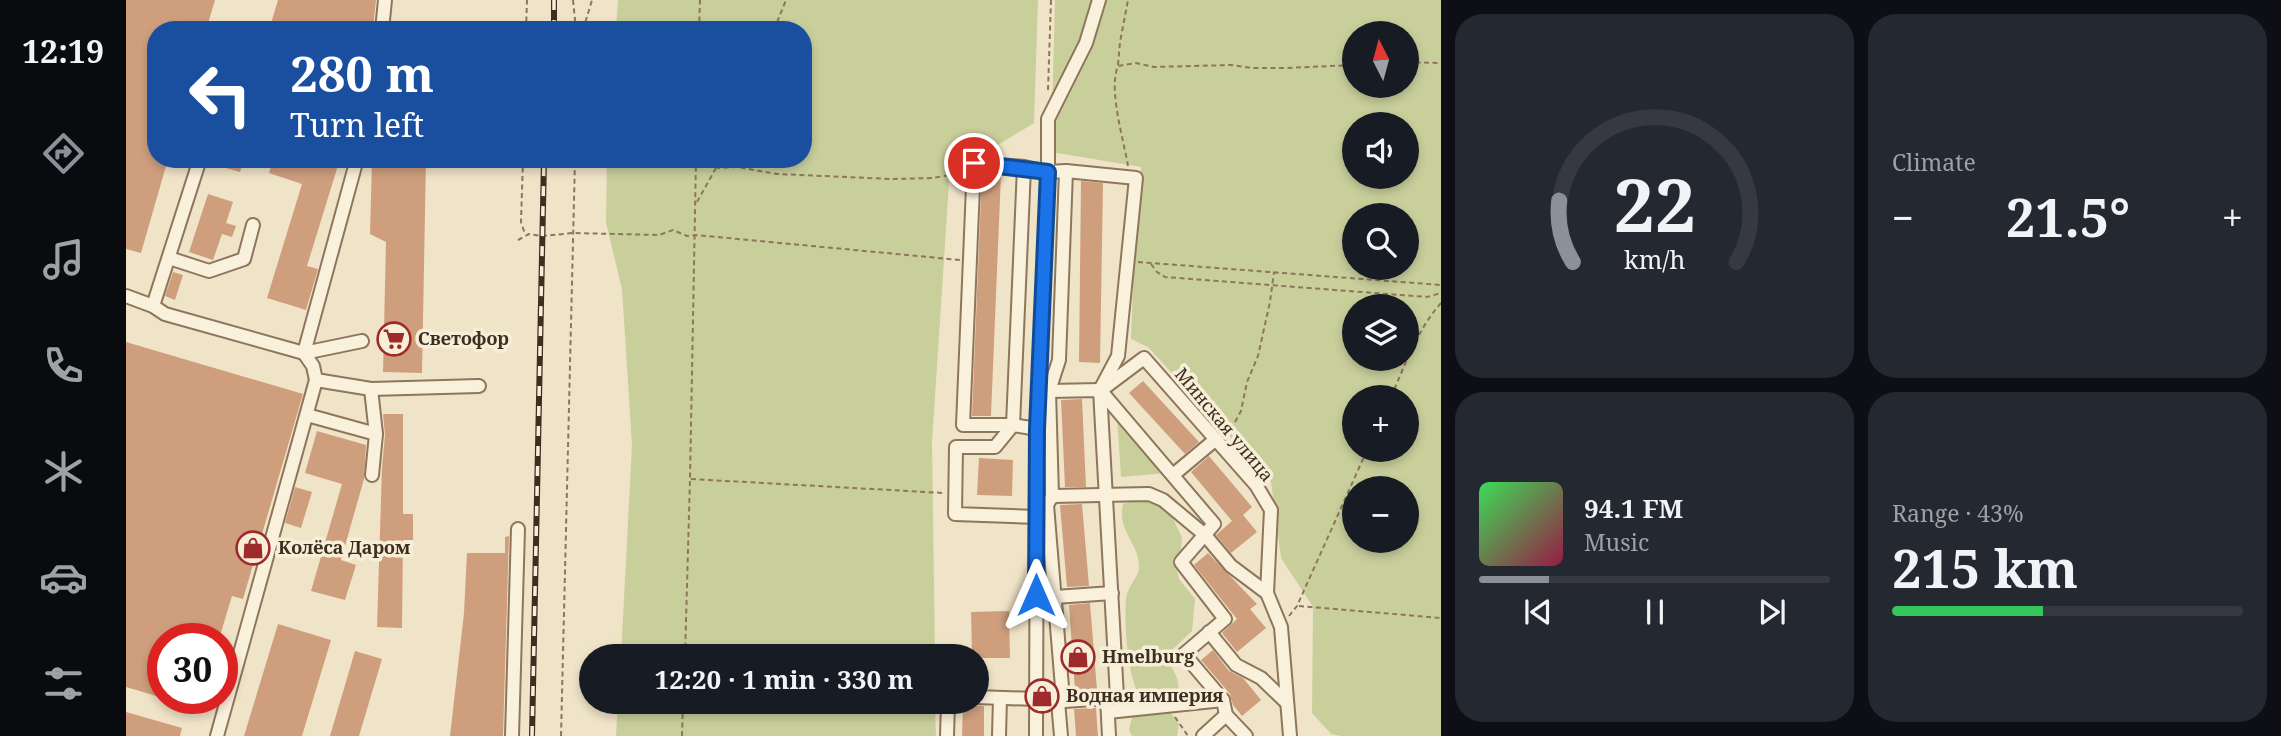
<!DOCTYPE html>
<html lang="en">
<head>
<meta charset="utf-8">
<style>
  :root { --surface:#171b24; --page:#242831; --text:#f1f3f6; --muted:#9ea1a6; --line:#363941; --accent:#8c9099 }
  body { margin:0; font-family:"Noto Serif",serif; background:var(--page); color:var(--text); height:100vh; display:flex; flex-direction:column; font-size:26px; white-space:nowrap }
  * { box-sizing:border-box; margin:0 }
  p { font-size:23px; color:var(--muted) }
  .icon { flex:none; width:38px; height:38px; fill:none; stroke:currentColor; stroke-width:2; stroke-linecap:round; stroke-linejoin:round }
  .map { position:relative; flex:1; overflow:hidden }
  .side { display:flex; flex-direction:column; gap:14px; padding:14px; background:#0d0f14; width:840px }
  .side>* { flex:none }
  .top-card { position:absolute; left:21px; top:21px; width:665px; height:147px; border-radius:28px; box-shadow:0 4px 10px #0003; background:#1a4fa0; color:#fff; overflow:hidden }
  .needle { width:46px; rotate:354deg }
  .controls { position:absolute; left:1216px; top:21px; display:grid; gap:14px }
  .controls a { display:grid; place-items:center; width:77px; height:77px; border-radius:50%; background:var(--surface); box-shadow:0 4px 10px #0003; font-size:35px }
  .speed { position:absolute; left:21px; top:623px; display:flex; gap:14px; font-size:35px; font-weight:700; text-align:center }
  .speed>* { display:grid; place-content:center; width:91px; height:91px; border-radius:50%; background:var(--surface); box-shadow:0 4px 10px #0003; line-height:1 }
  .speed .limit { border:10px solid #d22; background:#fff; color:#111 }
  .pin { position:absolute; display:grid; place-items:center; width:60px; height:60px; color:#fff; margin:-30px; border:4px solid #fff; border-radius:50%; box-shadow:0 2px 7px #0007 }
  .me { position:absolute; width:77px; margin:-38px; rotate:0deg; stroke-linejoin:round; filter:drop-shadow(0 0 5px #0008) }
  .turn { display:flex; align-items:center; gap:24px; height:147px; padding:0 28px; font-size:32px }
  .turn .icon { width:91px; height:91px; stroke-width:2.5 }
  .turn b { display:block; font-size:49px; line-height:60px }
  .big { font-size:52px; font-weight:700; line-height:1.1 }
  .side .card { flex:1; display:flex; flex-direction:column; justify-content:center; gap:10px; min-width:0; padding:0 24px; border-radius:28px; background:var(--page) }
  .side .dial { align-items:center; gap:0 }
  .dial svg { height:182px; overflow:visible; fill:none; stroke:var(--line); stroke-width:7; stroke-linecap:round; text-anchor:middle }
  .dial text { fill:var(--text); stroke:none }
  .song { display:flex; align-items:center; gap:21px }
  .cover { width:84px; height:84px; border-radius:10px; background:linear-gradient(135deg,hsl(130 70% 55%),hsl(340 70% 35%)) }
  .played { height:7px; border-radius:4px; background:linear-gradient(90deg,var(--accent) 20%,var(--line) 20%) }
  .keys { display:flex; justify-content:space-around; direction:ltr }
  .heat { display:flex; justify-content:space-between; align-items:center; font-size:38px; direction:ltr }
  .charge { height:10px; border-radius:5px; background:linear-gradient(90deg,#34c759 43%,var(--line) 0) }
  .side .tiles { flex:1; display:grid; gap:14px; grid-template-columns:repeat(2,1fr) }
  .trip { position:absolute; left:453px; top:644px; width:410px; height:70px; border-radius:35px; background:var(--surface); box-shadow:0 4px 10px #0003; font-weight:700; line-height:70px; text-align:center }
  main { display:flex; flex:1; min-height:0 }
  .menu { display:flex; flex-direction:column; width:126px; justify-content:space-around; align-items:center; background:#090b0e; color:var(--muted) }
  .menu .icon { width:49px; height:49px }
  .menu .on { color:var(--accent) }
  .menu b { font-size:32px; color:var(--text) }
  .map>svg:first-child { display:block }
  .green { fill:#c9cf9b; fill-rule:evenodd }
  .building { fill:#cf9f7d }
  .lines { fill:none; stroke-linecap:round; stroke-linejoin:round }
  .minor-casing { stroke:#8d765c; stroke-width:16 }
  .path { stroke:#8d765c; stroke-width:2; stroke-dasharray:5 3.5; stroke-linecap:butt }
  .minor { stroke:#faf1dc; stroke-width:12 }
  .rail-casing { stroke:#3d2e20; stroke-width:6 }
  .rail { stroke:#f7eed8; stroke-width:3.5; stroke-dasharray:10; stroke-linecap:butt }
  .route-casing { stroke:#114b97; stroke-width:18 }
  .route { stroke:#1a73e8; stroke-width:12 }
  .labels { text-anchor:middle; stroke-width:7; stroke-linejoin:round; paint-order:stroke }
  .poi-label { font-size:18px; font-weight:bold; fill:#3d2e20; stroke:#f7eed8; text-anchor:start }
  .street-label { font-size:18px; fill:#3d2e20; stroke:#f7eed8 }
</style>
</head>
<body>
<main>
<nav class="menu">
<b>12:19</b>
<svg class="icon on" aria-label="directions" viewBox="0 0 24 24"><path d="M12 3l9 9-9 9-9-9zM9 14v-3h6M13 9l2 2-2 2"/></svg>
<svg class="icon" aria-label="music" viewBox="0 0 24 24"><path d="M9 18V5l10-2v13"/><circle cx="6" cy="18" r="3"/><circle cx="16" cy="16" r="3"/></svg>
<svg class="icon" aria-label="phone" viewBox="0 0 24 24"><path d="M5 4h4l2 5-3 2q2 4 5 5l2-3 5 2v4C11 20 4 13 5 4z"/></svg>
<svg class="icon" aria-label="climate" viewBox="0 0 24 24"><path d="M12 3v18M4 7l16 10M4 17L20 7"/></svg>
<svg class="icon" aria-label="car" viewBox="0 0 24 24"><path d="M5 17H2v-5l4-1 3-4h7l3 4 3 1v5h-3M9 17h6M6 11h13"/><circle cx="7" cy="17" r="2"/><circle cx="17" cy="17" r="2"/></svg>
<svg class="icon" aria-label="filters" viewBox="0 0 24 24"><path d="M4 7h16M4 17h16"/><circle cx="9" cy="7" r="2"/><circle cx="15" cy="17" r="2"/></svg>
</nav>
<div class="map">
<svg width="1315" height="736" viewBox="0 0 1315 736">
  <rect width="100%" height="100%" fill="#f0e4c8"/>
  <g class="green">
    <polygon points="492,0 912,0 908,123 854,156 825,153 806,442 809,656 495,656 506,445 496,289 480,223 481,159 677,159 677,30 490,30"/>
    <path d="M 929,0 L 1315,0 L 1315,736 L 1215,736 L 1205,734 L 1186,713 L 1187,607 L 1155,558 L 1145,482 L 1022,347 L 1005,339 L 1008,256 L 1015,167 L 925,152 ZM 1228,33 L 1281,33 L 1281,86 L 1228,86 ZM 1228,124 L 1281,124 L 1281,177 L 1228,177 ZM 1228,215 L 1281,215 L 1281,268 L 1228,268 ZM 1228,306 L 1281,306 L 1281,359 L 1228,359 ZM 1228,397 L 1281,397 L 1281,450 L 1228,450 ZM 1228,488 L 1281,488 L 1281,541 L 1228,541 Z"/>
    <polygon points="991,417 1041,473 995,477"/>
    <path d="M 1021,497 L 1044,512 L 1056,538 L 1055,550 L 1049,561 L 1053,579 L 1069,599 L 1066,631 L 1046,650 L 1043,662 C 1051,677 1058,687 1046,701 C 1039,702 1027,704 1020,701 C 1001,693 998,619 1000,599 C 1001,586 1014,577 1013,565 C 1012,542 991,531 997,504 Z"/>
    <polygon points="492,702 809,702 810,736 490,736"/>
    <polygon points="1030,710 1045,713 1053,724 1051,736 1006,736 1003,730 1006,717"/>
  </g>
  <g class="building">
    <polygon points="0,0 89,0 80,30 30,30 30,159 42,159 15,253 0,249"/>
    <polygon points="152,0 250,0 247,28 143,30"/>
    <polygon points="83,159 118,159 114,172 82,163"/>
    <polygon points="147,159 214,159 181,266 192,269 180,310 141,298 176,184 143,173"/>
    <polygon points="246,159 300,159 296,373 257,372 260,242 244,234"/>
    <polygon points="856,172 875,174 865,416 846,416"/>
    <polygon points="955,181 977,183 974,363 953,362"/>
    <polygon points="82,194 107,202 100,223 110,226 106,237 96,234 87,260 63,252"/>
    <polygon points="47,272 57,275 49,300 39,296"/>
    <polygon points="0,342 177,394 117,599 106,596 93,639 37,639 37,698 0,687"/>
    <polygon points="1017,381 1073,442 1059,454 1003,393"/>
    <polygon points="956,399 960,487 939,487 935,400"/>
    <polygon points="257,414 277,414 277,514 287,514 287,540 277,540 276,628 251,627 256,467 259,435"/>
    <polygon points="191,431 240,445 238,479 215,560 230,565 219,600 185,591 216,484 179,473"/>
    <polygon points="1083,456 1126,507 1117,515 1131,532 1105,553 1090,535 1106,521 1065,472"/>
    <polygon points="853,458 887,460 886,496 851,495"/>
    <polygon points="169,487 186,492 175,528 159,523"/>
    <polygon points="956,504 963,586 941,587 934,505"/>
    <polygon points="383,536 377,736 324,736 338,613 341,553 379,553 379,537"/>
    <polygon points="1082,553 1131,604 1124,609 1140,628 1111,652 1096,633 1111,619 1068,565"/>
    <polygon points="964,603 971,690 949,691 943,605"/>
    <polygon points="883,611 884,658 850,658 850,656 846,656 845,612"/>
    <polygon points="152,624 205,640 176,736 118,736"/>
    <polygon points="1087,650 1103,671 1117,678 1135,700 1116,716 1107,705 1104,694 1075,660"/>
    <polygon points="229,651 256,659 233,736 204,736"/>
    <polygon points="837,705 858,706 858,736 836,736"/>
    <polygon points="970,708 972,736 950,736 948,709"/>
    <polygon points="0,712 56,728 54,736 0,736"/>
  </g>
  <g class="lines">
    <defs>
      <g id="minor">
        <polyline points="256,30 259,0"/>
        <polyline points="231,159 178,353 187,366 190,380 245,389 353,386"/>
        <polyline points="898,167 887,425 869,447 830,447 829,514 911,517"/>
        <polyline points="43,258 83,271 118,259 127,225"/>
        <polyline points="0,296 27,306 39,314 178,353 236,341"/>
        <polyline points="27,306 74,159"/>
        <polyline points="978,388 1018,358 1130,485 1145,510 1141,593 1155,627 1164,736"/>
        <polyline points="245,389 250,434 246,475"/>
        <polyline points="923,391 974,390 1088,524 1055,562 1099,619 1058,654 1097,700 1100,715 1120,736"/>
        <polyline points="181,415 250,434"/>
        <polyline points="911,429 887,425 837,425 848,163 898,167 922,172 940,171 1010,178 992,356 974,390 991,697 981,698 983,736"/>
        <polyline points="1047,475 1090,439"/>
        <polyline points="926,496 1023,494 1037,500 1079,535 1105,566 1141,593"/>
        <polyline points="929,597 986,593"/>
        <polyline points="1083,632 1110,665 1135,678 1161,703"/>
        <polyline points="850,697 910,699"/>
        <polyline points="910,703 981,698"/>
        <polyline points="982,712 1097,700"/>
        <polyline points="91,736 190,380"/>
        <polyline points="386,736 392,529"/>
        <polyline points="821,736 822,702"/>
        <polyline points="873,736 874,698"/>
        <polyline points="910,736 911,429 922,172 922,119 960,43 973,0"/>
        <polyline points="935,736 932,701 936,687 921,505 926,496 923,391 933,360 940,171"/>
        <polyline points="1077,736 1100,715"/>
      </g>
    </defs>
    <use href="#minor" class="minor-casing"/>
    <g class="path">
      <polyline points="447,0 450,30"/>
      <polyline points="400,30 401,0"/>
      <polyline points="457,30 466,0"/>
      <polyline points="573,30 574,0"/>
      <polyline points="648,30 660,0"/>
      <polyline points="1281,62 1315,63"/>
      <polyline points="992,65 994,42 1002,0"/>
      <polyline points="922,90 925,0"/>
      <polyline points="397,159 395,222 399,234"/>
      <polyline points="585,159 592,168 611,167 651,174 766,179 806,178 836,173"/>
      <path d="M 1002,166 C 998,141 982,89 992,66 L 1010,63 L 1028,67 L 1105,65 L 1125,68 L 1160,68 L 1228,65"/>
      <polyline points="571,202 595,159"/>
      <polyline points="392,240 403,234 416,236 447,233 533,235 547,230 561,236 570,235 834,260"/>
      <polyline points="1012,262 1315,285"/>
      <polyline points="1025,264 1031,272 1039,277 1301,297 1315,293"/>
      <path d="M 1265,397 C 1279,365 1291,330 1315,303"/>
      <polyline points="1101,437 1115,411 1121,382 1132,356 1144,302 1148,272"/>
      <polyline points="565,479 818,493"/>
      <polyline points="1173,606 1315,618"/>
      <polyline points="1163,616 1171,606 1241,450"/>
      <polyline points="559,656 564,479 570,159"/>
      <polyline points="1049,717 1062,736"/>
      <polyline points="435,736 449,159"/>
      <polyline points="556,736 557,702"/>
    </g>
    <use href="#minor" class="minor"/>
    <defs>
      <g id="rail">
        <polyline points="428,30 428,0"/>
        <polyline points="406,736 418,159"/>
      </g>
    </defs>
    <use href="#rail" class="rail-casing"/>
    <use href="#rail" class="rail"/>
  </g>
  <g class="lines">
    <defs>
      <polyline id="route" points="848,163 922,172 911,429 910,595"/>
    </defs>
    <use href="#route" class="route-casing"/>
    <use href="#route" class="route"/>
  </g>
  <defs>
    <symbol id="supermarket-ring" viewBox="-11 -11 22 22"><circle r="9.5" fill="#f7eed8" stroke="#9e2a2b" stroke-width="1.5"/><path d="M-6-5.5h2.5l.6 2H6L4.5 2H-2.5L-4.4-4H-6ZM-1.5 3.2a1.3 1.3 0 1 0 .1 0ZM3 3.2a1.3 1.3 0 1 0 .1 0Z" fill="#9e2a2b"/></symbol>
    <symbol id="shop-ring" viewBox="-11 -11 22 22"><circle r="9.5" fill="#f7eed8" stroke="#9e2a2b" stroke-width="1.5"/><path d="M-5-2.5h2.3a2.7 3.5 0 0 1 5.4 0H5L5.5 6h-11ZM-1.5-2.5h3a1.5 2.3 0 0 0-3 0Z" fill="#9e2a2b"/></symbol>
  </defs>
  <g fill-rule="evenodd">
    <use href="#supermarket-ring" x="249" y="320" width="38" height="38"/>
    <use href="#shop-ring" x="108" y="529" width="38" height="38"/>
    <use href="#shop-ring" x="933" y="638" width="38" height="38"/>
    <use href="#shop-ring" x="897" y="677" width="38" height="38"/>
  </g>
  <g class="labels">
    <g class="poi-label">
      <text x="292" y="345">Светофор</text>
      <text x="152" y="554">Колёса Даром</text>
      <text x="976" y="663">Hmelburg</text>
      <text x="940" y="702">Водная империя</text>
    </g>
    <g class="street-label">
      <text transform="translate(1098 425) rotate(50)" y="6">Минская улица</text>
    </g>
  </g>
</svg>
<div class="controls">
<a><svg class="needle" viewBox="-14 -14 28 28"><path d="M0-13l5 13h-10z" fill="#e53935"/><path d="M0 13l5-13h-10z" fill="#9ea1a6"/></svg></a>
<a><svg class="icon" aria-label="sound" viewBox="0 0 24 24"><path d="M4 9h4l5-4v14l-5-4H4zM17 9q2 3 0 6"/></svg></a>
<a><svg class="icon" aria-label="search" viewBox="0 0 24 24"><circle cx="10" cy="10" r="6"/><path d="M15 15l6 6"/></svg></a>
<a><svg class="icon" aria-label="layers" viewBox="0 0 24 24"><path d="M12 4l9 5-9 5-9-5zM3 14l9 5 9-5"/></svg></a>
<a>+</a>
<a>−</a>
</div>
<div class="speed"><div class="limit">30</div></div>
<div class="pin" style="left:848px;top:163px;background:#d93025"><svg class="icon" aria-label="arrive" viewBox="0 0 24 24"><path d="M6 21V4h12l-3 4 3 4H6"/></svg></div>
<svg class="me" style="left:910px;top:595px" viewBox="-20 -20 40 40"><path d="M0-17L14 15 0 8-14 15z" fill="#1a73e8" stroke="#fff" stroke-width="4"/></svg>
<div class="trip">12:20 · 1 min · 330 m</div>
<div class="top-card">
<div class="turn"><svg class="icon" aria-label="left" viewBox="0 0 24 24"><path d="M17 20v-9H6M10 6l-5 5 5 5"/></svg><div><b>280 m</b>Turn left</div></div>
</div>
</div>
<section class="side">
<div class="tiles">
<div class="card dial"><svg viewBox="0 0 100 80">
<path d="M14 69A42 42 0 1 1 86 69"/>
<path d="M14 69A42 42 0 0 1 8 42" stroke="#8c9099"/>
<text x="50" y="56" font-size="32" font-weight="700">22</text>
<text x="50" y="72" font-size="11">km/h</text>
</svg></div>
<div class="card"><p>Climate</p>
<div class="heat"><a>−</a><b class="big">21.5°</b><a>+</a></div>
</div>
<div class="card">
<div class="song"><i class="cover"></i><div><b>94.1 FM</b><p>Music</p></div></div>
<div class="played"></div>
<div class="keys"><svg class="icon" aria-label="previous" viewBox="0 0 24 24"><path d="M18 5L8 12l10 7zM5 5v14"/></svg><svg class="icon" aria-label="pause" viewBox="0 0 24 24"><path d="M8 5v14M16 5v14"/></svg><svg class="icon" aria-label="next" viewBox="0 0 24 24"><path d="M6 5l10 7-10 7zM19 5v14"/></svg></div>
</div>
<div class="card"><p>Range · 43%</p><b class="big">215 km</b><div class="charge"></div></div>
</div>
</section>
</main>
</body>
</html>
